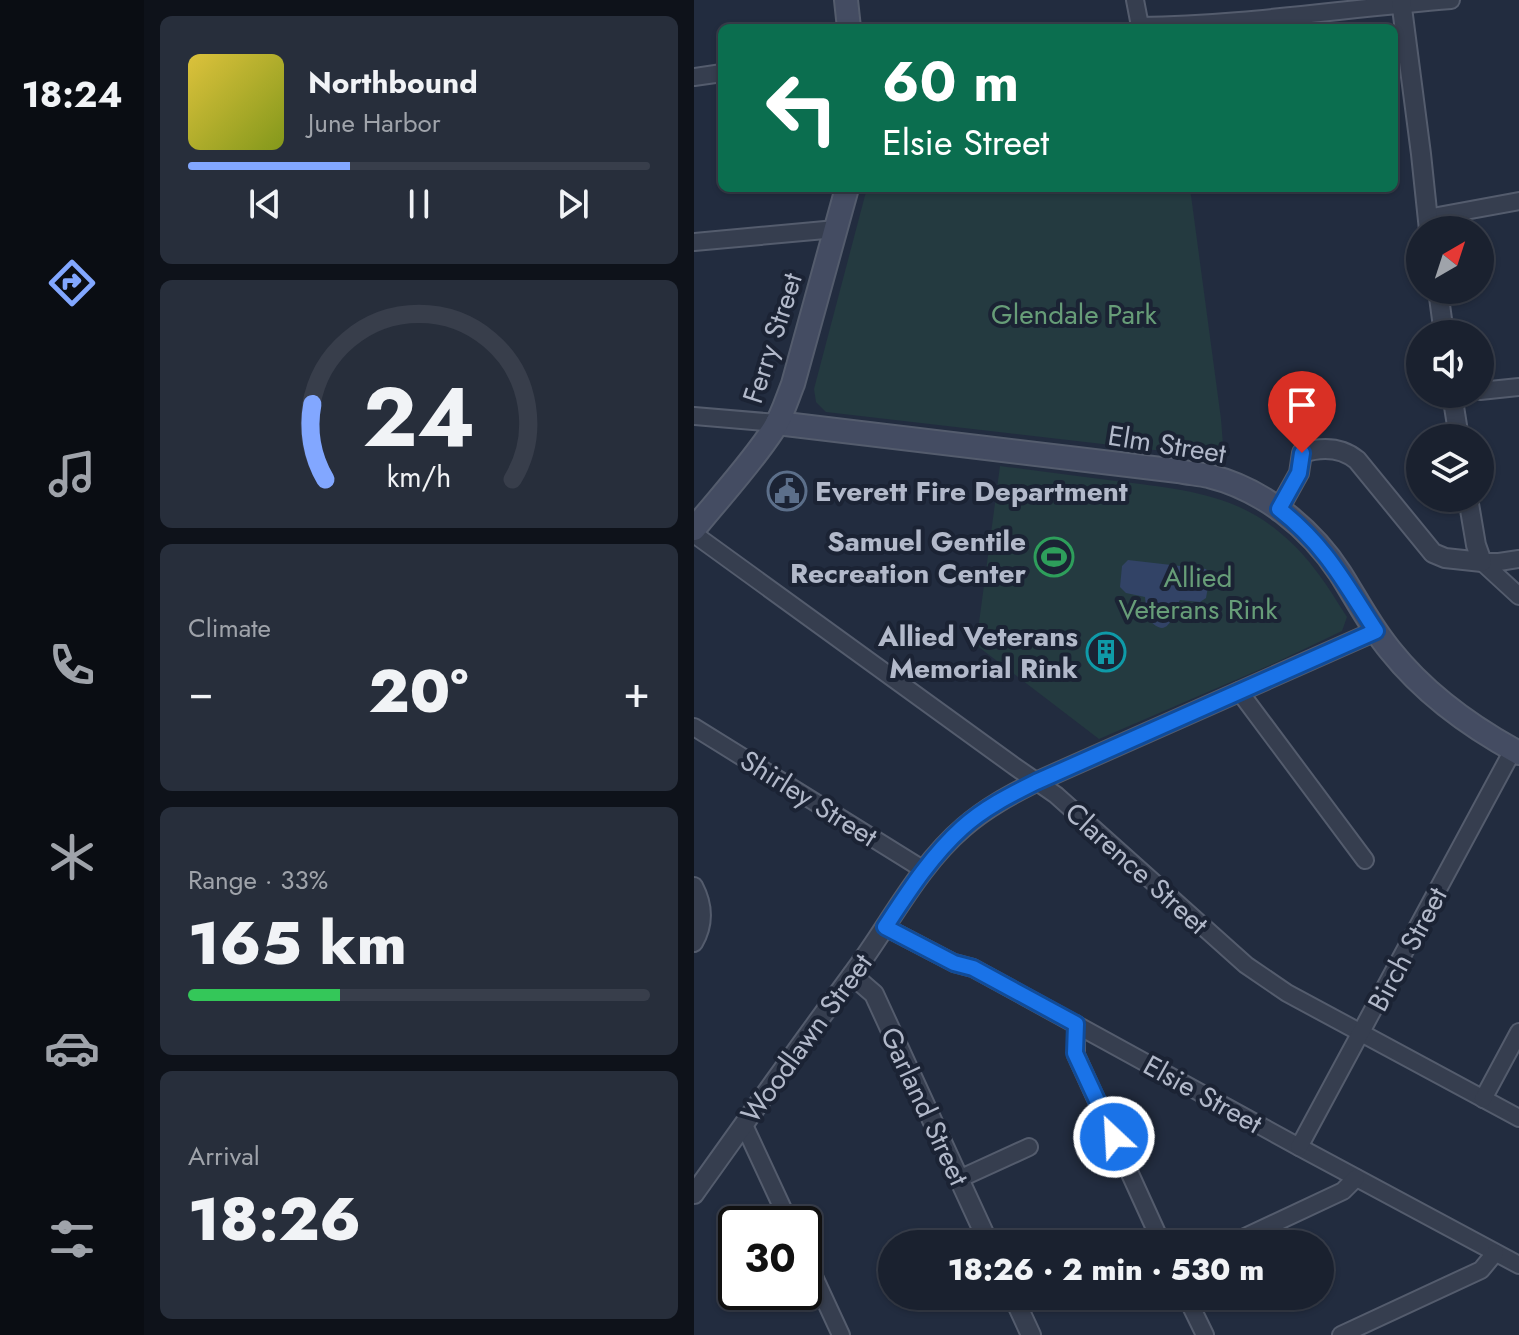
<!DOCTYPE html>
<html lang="en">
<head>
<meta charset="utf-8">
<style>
  :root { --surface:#1a212f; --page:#272e3b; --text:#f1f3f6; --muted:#9fa3aa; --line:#383e4b; --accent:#82a7ff }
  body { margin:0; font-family:Jost,sans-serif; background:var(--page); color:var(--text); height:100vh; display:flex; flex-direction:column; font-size:30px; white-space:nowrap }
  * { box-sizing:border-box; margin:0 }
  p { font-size:26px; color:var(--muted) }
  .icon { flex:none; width:44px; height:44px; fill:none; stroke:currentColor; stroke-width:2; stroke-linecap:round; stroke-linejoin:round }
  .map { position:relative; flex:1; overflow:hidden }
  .sheet { display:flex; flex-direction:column; gap:16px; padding:16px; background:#0e121a; width:550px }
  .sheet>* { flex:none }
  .top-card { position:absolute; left:24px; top:24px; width:680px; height:168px; border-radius:12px; box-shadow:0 2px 6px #0004,0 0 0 2px var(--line); background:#0b6e4f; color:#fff; overflow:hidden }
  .needle { width:52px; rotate:39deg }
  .fabs { position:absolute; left:712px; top:216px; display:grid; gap:16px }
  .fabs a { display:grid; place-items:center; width:88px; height:88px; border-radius:50%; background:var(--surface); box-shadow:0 2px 6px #0004,0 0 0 2px var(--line); font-size:40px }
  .speed { position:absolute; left:24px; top:1206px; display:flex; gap:16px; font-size:40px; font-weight:700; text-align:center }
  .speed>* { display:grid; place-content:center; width:104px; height:104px; border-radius:50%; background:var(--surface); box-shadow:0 2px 6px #0004,0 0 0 2px var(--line); line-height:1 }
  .speed .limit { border:4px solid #111; border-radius:12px; background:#fff; color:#111 }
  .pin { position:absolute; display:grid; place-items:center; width:68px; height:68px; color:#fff; margin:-82px -34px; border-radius:50% 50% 50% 0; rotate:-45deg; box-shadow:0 0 8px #0007 }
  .pin .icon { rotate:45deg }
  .me { position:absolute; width:88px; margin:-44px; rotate:335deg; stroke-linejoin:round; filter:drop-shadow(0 0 6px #0008) }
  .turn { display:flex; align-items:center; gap:28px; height:168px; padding:0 32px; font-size:36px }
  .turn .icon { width:104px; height:104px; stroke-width:2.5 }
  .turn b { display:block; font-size:56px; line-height:68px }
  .big { font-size:60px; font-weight:800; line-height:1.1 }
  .sheet .tile { flex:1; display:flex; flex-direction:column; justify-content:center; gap:12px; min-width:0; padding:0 28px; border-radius:12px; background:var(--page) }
  .sheet .dial { align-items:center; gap:0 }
  .dial svg { height:208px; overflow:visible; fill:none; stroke:var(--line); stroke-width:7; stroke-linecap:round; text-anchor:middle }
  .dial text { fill:var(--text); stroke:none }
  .song { display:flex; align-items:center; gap:24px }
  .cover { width:96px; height:96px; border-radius:12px; background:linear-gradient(135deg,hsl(50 70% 55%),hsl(70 70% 35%)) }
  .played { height:8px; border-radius:4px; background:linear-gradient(90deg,var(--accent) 35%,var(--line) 35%) }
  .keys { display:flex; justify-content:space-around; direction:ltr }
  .heat { display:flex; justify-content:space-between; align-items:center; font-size:44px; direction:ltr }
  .charge { height:12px; border-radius:6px; background:linear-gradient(90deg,#34c759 33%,var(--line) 0) }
  .trip { position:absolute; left:184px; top:1230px; width:456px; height:80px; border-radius:40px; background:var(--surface); box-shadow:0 2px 6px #0004,0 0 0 2px var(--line); font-weight:800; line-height:80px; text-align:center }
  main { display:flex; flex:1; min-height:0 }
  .dock { display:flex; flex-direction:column; width:144px; justify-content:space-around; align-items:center; background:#0a0d13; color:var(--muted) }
  .dock .icon { width:56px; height:56px }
  .dock .current { color:var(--accent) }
  .dock b { font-size:36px; color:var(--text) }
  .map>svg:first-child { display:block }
  .green { fill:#243a40 }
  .water { fill:#324366 }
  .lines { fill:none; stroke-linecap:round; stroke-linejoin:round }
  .minor-casing { stroke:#545c6d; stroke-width:20 }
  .tertiary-casing { stroke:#545c6d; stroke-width:22 }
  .secondary-casing { stroke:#545c6d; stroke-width:26 }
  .minor { stroke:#363e4f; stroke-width:16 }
  .tertiary { stroke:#363e4f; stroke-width:18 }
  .secondary { stroke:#444c62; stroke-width:22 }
  .route-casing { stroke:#114b97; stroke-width:20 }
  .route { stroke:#1a73e8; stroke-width:14 }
  .labels { text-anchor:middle; stroke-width:8; stroke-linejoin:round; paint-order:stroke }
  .park-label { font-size:28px; fill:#679d78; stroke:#1b2334 }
  .street-label { font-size:28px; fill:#b2b9ca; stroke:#1b2334 }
  .poi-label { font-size:28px; font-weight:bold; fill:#b2b9ca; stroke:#1b2334; text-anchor:end }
</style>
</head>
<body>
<main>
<nav class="dock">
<b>18:24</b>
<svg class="icon current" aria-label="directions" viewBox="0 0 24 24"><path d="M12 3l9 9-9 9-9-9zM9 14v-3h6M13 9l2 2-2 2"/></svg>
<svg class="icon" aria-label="music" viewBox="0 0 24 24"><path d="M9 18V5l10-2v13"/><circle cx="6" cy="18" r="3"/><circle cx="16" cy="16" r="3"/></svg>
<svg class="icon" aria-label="phone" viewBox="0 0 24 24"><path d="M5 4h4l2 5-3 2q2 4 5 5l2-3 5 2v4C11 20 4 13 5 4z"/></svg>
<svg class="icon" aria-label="climate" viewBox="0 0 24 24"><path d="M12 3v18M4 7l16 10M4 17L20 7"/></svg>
<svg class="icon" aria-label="car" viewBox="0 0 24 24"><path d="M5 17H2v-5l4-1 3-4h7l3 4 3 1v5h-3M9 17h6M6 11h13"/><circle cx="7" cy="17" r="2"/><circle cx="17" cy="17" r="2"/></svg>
<svg class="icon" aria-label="filters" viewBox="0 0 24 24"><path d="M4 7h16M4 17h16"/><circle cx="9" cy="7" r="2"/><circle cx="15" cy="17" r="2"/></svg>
</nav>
<section class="sheet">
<div class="tile">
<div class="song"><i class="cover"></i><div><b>Northbound</b><p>June Harbor</p></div></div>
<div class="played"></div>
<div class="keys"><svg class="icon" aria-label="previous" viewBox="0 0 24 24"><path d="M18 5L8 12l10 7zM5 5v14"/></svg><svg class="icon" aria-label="pause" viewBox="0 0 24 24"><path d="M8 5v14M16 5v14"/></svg><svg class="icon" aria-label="next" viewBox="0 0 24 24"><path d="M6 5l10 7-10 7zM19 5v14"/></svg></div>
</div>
<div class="tile dial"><svg viewBox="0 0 100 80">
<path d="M14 69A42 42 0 1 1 86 69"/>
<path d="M14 69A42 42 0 0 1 9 40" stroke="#82a7ff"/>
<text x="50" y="56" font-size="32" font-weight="700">24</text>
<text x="50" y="72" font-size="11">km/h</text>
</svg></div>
<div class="tile"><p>Climate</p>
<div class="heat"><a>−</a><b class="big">20°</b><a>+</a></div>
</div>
<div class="tile"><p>Range · 33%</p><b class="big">165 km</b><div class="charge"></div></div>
<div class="tile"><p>Arrival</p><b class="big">18:26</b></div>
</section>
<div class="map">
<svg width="825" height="1335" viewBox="0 0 825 1335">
  <rect width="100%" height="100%" fill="#222c3f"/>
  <g class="green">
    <polygon points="173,188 496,188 527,419 530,458 132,412 122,402 120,389"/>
    <path d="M 306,466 C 344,471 383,476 422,481 C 476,488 534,492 579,527 C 613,553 631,582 653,617 L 648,631 L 583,662 L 405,739 L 282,645 Z"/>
  </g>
  <path class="water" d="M 434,560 L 512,569 L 516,576 L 512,598 L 506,602 L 486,600 C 479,612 475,645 453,617 L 451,597 L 432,593 L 426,587 L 428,566 Z"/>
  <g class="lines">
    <defs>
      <g id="minor">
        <path d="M 441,0 L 446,26 C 550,25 653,8 757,0"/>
        <polyline points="0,77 28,73"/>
        <polyline points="733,218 825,201"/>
        <polyline points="0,242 142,229"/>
        <polyline points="786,391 825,387"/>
        <polyline points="0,416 83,423"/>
        <polyline points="0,534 320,766 362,795 552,965 593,993 825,1118"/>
        <polyline points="788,562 825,596"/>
        <polyline points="788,562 805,562 825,559"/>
        <polyline points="545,691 671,860"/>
        <polyline points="0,727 230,870"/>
        <path d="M 0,886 C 10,905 11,924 0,943"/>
        <polyline points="191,927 260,963 279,968 605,1147 825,1265"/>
        <polyline points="382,1024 382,1055 468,1244"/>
        <polyline points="789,1099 825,1032"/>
        <polyline points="50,1125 96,1224"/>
        <polyline points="605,1147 819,750"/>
        <polyline points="265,1179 335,1147"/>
        <polyline points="536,1244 649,1191 662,1178"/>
        <polyline points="110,1255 147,1335"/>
        <polyline points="492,1296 511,1335"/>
        <polyline points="647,1335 787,1270 801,1253"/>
      </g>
      <g id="tertiary">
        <polyline points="707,0 727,154 735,230"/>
        <polyline points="744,290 750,334"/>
        <polyline points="758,394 765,438"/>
        <path d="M 585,509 L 605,473 L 608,453 C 627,447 647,447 663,460 L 739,553 L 751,558 L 788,562 L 782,545 L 774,498"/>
        <polyline points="158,975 180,994 295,1244"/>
        <path d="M 0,1194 C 53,1120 106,1045 160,972 C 196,924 224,866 270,827 C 292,808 316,795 342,782 L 682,631"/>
        <polyline points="319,1296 337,1335"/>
      </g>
      <g id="secondary">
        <polyline points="152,0 155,28"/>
        <path d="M 83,423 L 484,471 C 494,473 505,474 515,476 C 568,489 616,527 646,573 C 662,598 676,626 696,650 C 731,694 775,726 825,753"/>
        <path d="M 0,529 C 26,497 56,465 79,430 C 88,416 93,399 99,384 L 153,188"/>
      </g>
    </defs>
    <use href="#minor" class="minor-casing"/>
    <use href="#tertiary" class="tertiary-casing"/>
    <use href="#secondary" class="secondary-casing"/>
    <use href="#minor" class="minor"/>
    <use href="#tertiary" class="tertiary"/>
    <use href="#secondary" class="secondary"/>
  </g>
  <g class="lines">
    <defs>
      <path id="route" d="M 420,1137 L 381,1053 L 382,1024 L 279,968 L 260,963 L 191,927 C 214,892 237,856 268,828 C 290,808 316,795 342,782 L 682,631 C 650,582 632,546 585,509 L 605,473 L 608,453"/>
    </defs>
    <use href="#route" class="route-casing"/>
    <use href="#route" class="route"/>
  </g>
  <defs>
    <symbol id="civic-ring" viewBox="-11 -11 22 22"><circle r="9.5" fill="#1b2334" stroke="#5c6f8a" stroke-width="1.5"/><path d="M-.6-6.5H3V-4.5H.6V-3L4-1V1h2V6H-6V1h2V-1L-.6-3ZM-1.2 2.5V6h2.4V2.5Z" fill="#5c6f8a"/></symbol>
    <symbol id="stadium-ring" viewBox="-11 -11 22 22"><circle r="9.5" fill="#1b2334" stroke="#2e9e5b" stroke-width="1.5"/><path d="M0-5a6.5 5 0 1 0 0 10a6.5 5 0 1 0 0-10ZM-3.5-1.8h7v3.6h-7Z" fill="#2e9e5b"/></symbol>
    <symbol id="building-ring" viewBox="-11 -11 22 22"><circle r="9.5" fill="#1b2334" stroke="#0f9aa8" stroke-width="1.5"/><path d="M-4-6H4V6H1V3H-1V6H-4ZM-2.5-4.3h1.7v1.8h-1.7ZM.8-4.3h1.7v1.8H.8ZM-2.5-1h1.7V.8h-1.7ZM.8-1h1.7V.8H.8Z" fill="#0f9aa8"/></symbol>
  </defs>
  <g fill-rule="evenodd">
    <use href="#civic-ring" x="71" y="469" width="44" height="44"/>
    <use href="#stadium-ring" x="338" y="535" width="44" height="44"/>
    <use href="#building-ring" x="390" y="630" width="44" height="44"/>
  </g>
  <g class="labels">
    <g class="park-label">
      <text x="380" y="324">Glendale Park</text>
      <text x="504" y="587">Allied<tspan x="504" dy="32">Veterans Rink</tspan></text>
    </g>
    <g class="street-label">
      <text transform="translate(78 338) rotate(-72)" y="10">Ferry Street</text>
      <text transform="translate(473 444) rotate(9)" y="10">Elm Street</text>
      <text transform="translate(115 798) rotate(32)" y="10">Shirley Street</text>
      <text transform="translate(443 868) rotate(42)" y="10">Clarence Street</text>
      <text transform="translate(713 949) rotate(-62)" y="10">Birch Street</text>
      <text transform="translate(112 1038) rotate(-54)" y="10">Woodlawn Street</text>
      <text transform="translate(509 1094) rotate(29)" y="10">Elsie Street</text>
      <text transform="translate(231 1106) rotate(65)" y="10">Garland Street</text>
    </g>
    <g class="poi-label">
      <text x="121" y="501" text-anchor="start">Everett Fire Department</text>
      <text x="332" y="551">Samuel Gentile<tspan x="332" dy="32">Recreation Center</tspan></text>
      <text x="384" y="646">Allied Veterans<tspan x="384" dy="32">Memorial Rink</tspan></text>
    </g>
  </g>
</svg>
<div class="fabs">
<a><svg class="needle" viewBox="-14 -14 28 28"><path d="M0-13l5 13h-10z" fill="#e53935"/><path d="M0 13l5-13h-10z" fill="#9fa3aa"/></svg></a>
<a><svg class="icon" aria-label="sound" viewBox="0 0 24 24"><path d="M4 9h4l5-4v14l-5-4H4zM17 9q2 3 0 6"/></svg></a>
<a><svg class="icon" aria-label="layers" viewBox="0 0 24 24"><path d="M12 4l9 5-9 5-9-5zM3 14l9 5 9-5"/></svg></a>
</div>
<div class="speed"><div class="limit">30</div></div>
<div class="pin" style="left:608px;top:453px;background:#d93025"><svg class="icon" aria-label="arrive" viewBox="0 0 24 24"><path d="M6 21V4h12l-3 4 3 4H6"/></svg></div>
<svg class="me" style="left:420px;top:1137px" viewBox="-20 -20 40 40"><circle r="17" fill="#1a73e8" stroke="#fff" stroke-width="3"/><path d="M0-11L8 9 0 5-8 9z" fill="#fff"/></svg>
<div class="trip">18:26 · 2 min · 530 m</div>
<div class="top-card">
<div class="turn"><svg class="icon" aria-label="left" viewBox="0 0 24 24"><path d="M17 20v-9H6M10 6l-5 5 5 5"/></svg><div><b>60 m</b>Elsie Street</div></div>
</div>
</div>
</main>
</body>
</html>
